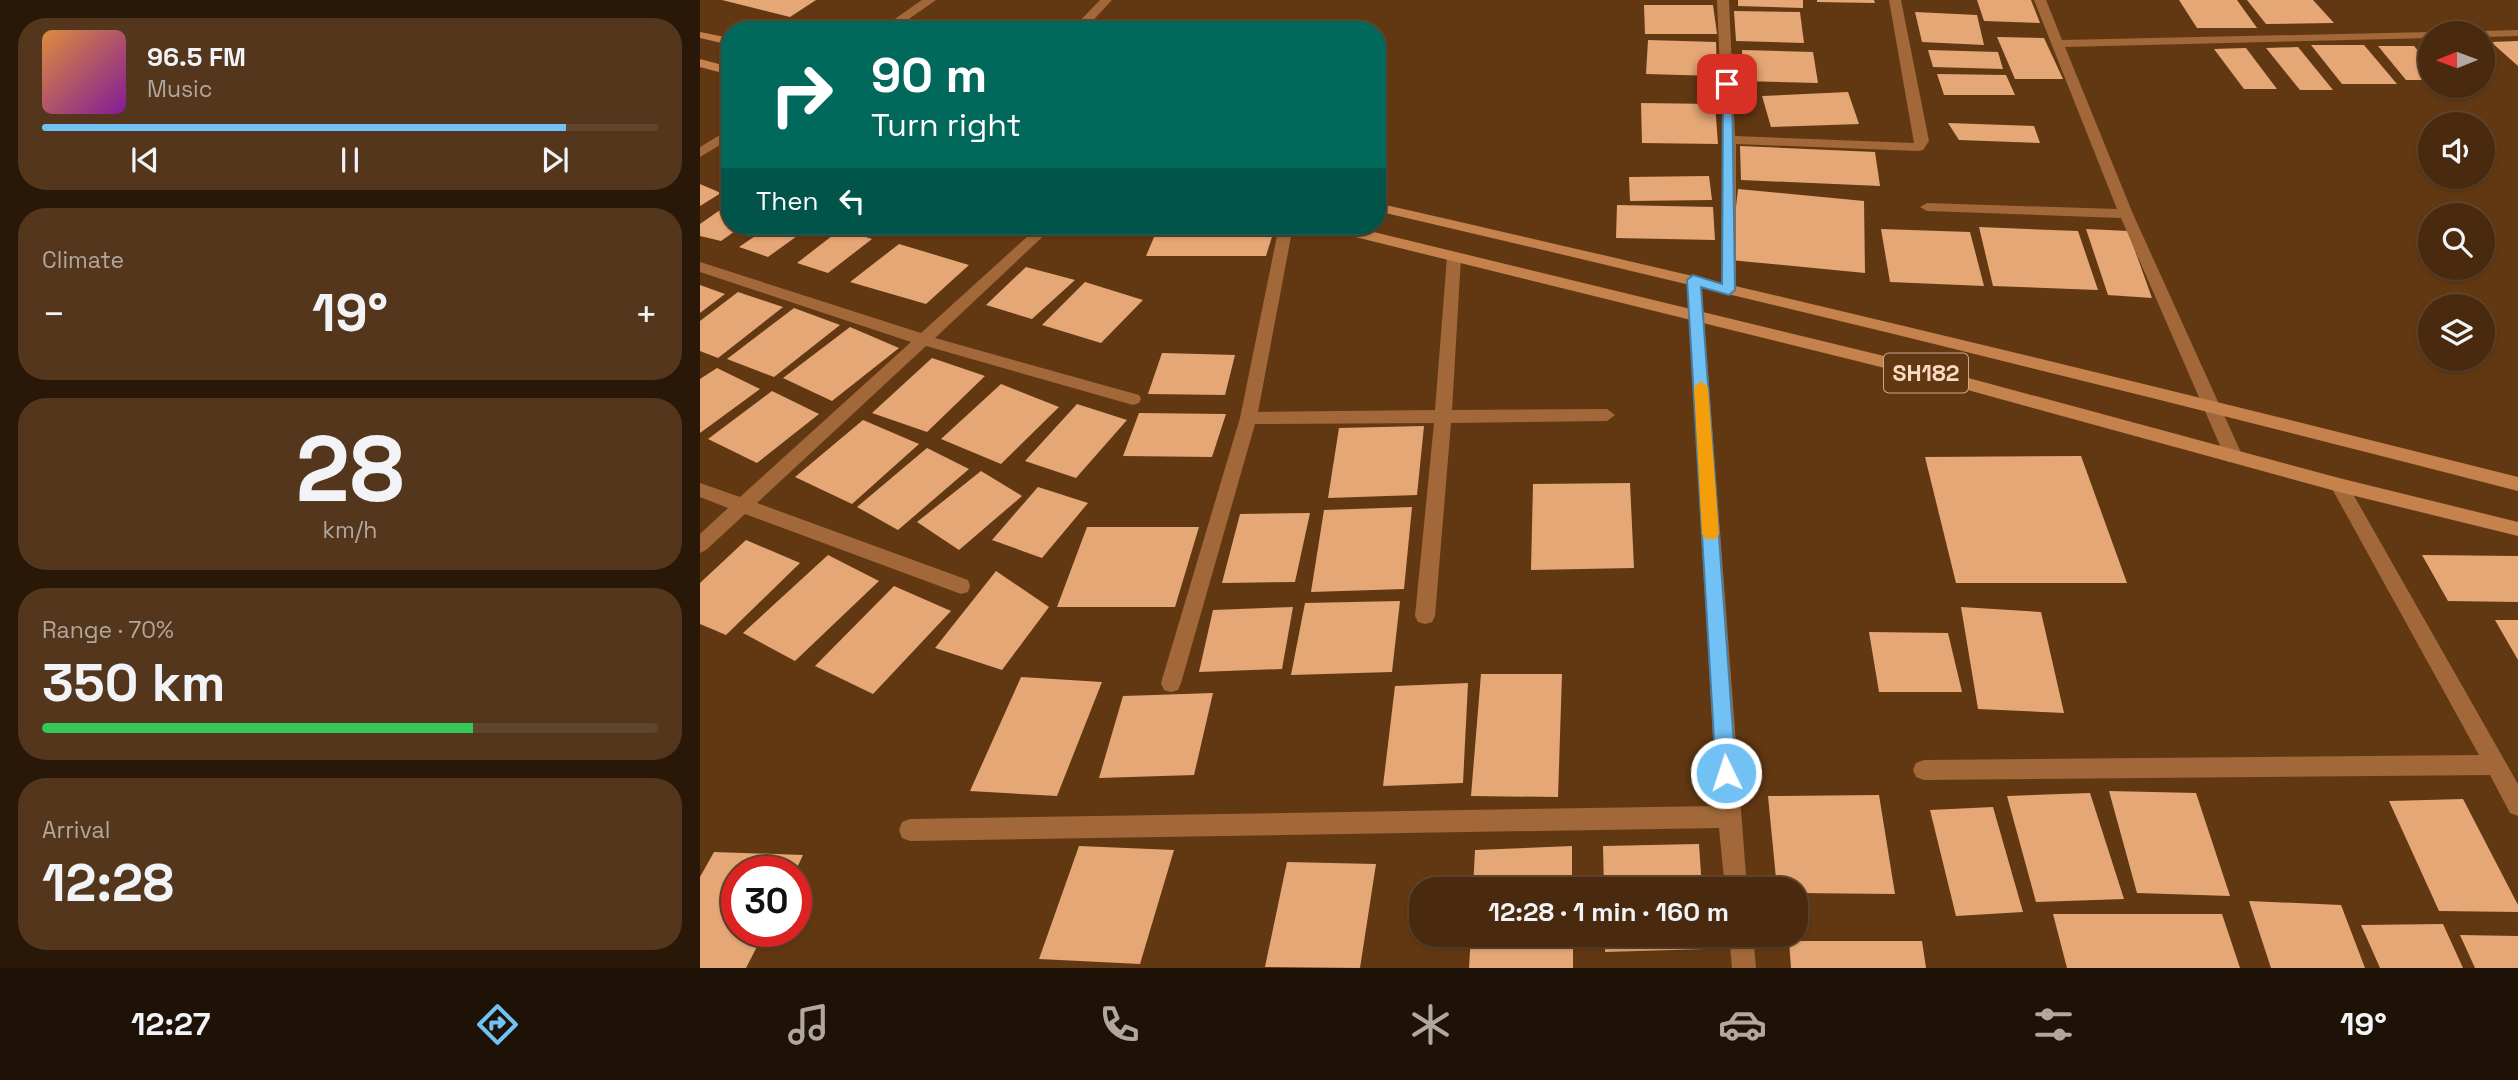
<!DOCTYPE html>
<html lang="en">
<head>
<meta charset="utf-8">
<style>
  :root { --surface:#4a2a0e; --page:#54361c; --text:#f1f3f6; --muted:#b2a79e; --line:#61462e; --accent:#71c1f5 }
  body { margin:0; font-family:"Space Grotesk",sans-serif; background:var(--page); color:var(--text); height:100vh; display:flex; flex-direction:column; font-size:26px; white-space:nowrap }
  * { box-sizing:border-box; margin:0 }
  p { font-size:23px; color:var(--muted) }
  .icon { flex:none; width:38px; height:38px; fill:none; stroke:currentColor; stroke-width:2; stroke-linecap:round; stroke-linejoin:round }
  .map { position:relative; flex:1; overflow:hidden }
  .side { display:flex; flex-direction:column; gap:18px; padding:18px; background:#291708; width:700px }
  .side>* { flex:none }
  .guide { position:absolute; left:21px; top:21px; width:665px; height:214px; border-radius:28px; box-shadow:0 2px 5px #0004,0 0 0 2px var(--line); background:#00695c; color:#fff; overflow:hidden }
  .needle { width:46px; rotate:269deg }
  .tools { position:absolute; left:1718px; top:21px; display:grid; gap:14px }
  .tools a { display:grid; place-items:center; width:77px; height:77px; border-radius:50%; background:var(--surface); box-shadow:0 2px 5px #0004,0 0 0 2px var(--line); font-size:35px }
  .speed { position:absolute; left:21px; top:856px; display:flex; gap:14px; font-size:35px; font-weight:700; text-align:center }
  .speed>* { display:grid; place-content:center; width:91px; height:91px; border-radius:50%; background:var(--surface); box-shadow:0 2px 5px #0004,0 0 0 2px var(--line); line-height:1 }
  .speed .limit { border:10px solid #d22; background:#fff; color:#111 }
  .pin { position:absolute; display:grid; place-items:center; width:60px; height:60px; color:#fff; margin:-30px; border-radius:14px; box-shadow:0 4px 10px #0006 }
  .me { position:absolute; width:77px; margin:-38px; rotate:356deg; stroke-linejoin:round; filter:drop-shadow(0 0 5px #0008) }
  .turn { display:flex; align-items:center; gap:24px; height:147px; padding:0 35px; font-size:32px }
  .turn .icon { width:91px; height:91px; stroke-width:2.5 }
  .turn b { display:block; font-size:49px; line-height:60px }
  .then { display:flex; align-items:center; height:66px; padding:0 35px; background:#0003; gap:14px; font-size:26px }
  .big { font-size:52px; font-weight:700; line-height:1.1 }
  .side .widget { flex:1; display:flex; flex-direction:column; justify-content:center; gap:10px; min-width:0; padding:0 24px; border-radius:28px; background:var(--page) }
  .side .dial { align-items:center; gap:0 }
  .dial b { font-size:91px; line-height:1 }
  .song { display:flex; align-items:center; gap:21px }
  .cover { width:84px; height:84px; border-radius:10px; background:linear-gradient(135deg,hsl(30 70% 55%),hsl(290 70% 35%)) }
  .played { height:7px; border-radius:4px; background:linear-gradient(90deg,var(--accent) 85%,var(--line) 85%) }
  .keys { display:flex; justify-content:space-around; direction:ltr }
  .heat { display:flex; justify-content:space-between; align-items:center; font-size:38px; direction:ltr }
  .charge { height:10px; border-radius:5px; background:linear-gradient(90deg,#34c759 70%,var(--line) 0) }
  .trip { position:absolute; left:709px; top:877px; width:399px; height:70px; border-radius:28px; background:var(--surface); box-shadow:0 2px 5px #0004,0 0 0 2px var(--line); font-weight:700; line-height:70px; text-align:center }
  .dock { display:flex; height:112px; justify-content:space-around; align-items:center; background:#1e1106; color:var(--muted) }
  .dock .icon { width:49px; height:49px }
  .dock .current { color:var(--accent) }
  .dock b { font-size:32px; color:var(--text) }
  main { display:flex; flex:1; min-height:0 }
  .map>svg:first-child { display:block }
  .building { fill:#e5a776 }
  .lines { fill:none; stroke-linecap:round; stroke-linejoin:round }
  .service { fill:#a26839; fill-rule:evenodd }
  .minor { fill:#a26839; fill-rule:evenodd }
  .primary { fill:#c5824d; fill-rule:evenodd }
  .route { fill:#71c1f5; stroke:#497d9f; stroke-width:2 }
  .slow { fill:#f59e0b }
  .labels { text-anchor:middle; stroke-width:7; stroke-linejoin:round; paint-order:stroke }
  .shield { fill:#623812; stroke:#cca98c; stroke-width:2 }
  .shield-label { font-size:23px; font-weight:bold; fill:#fadac1 }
</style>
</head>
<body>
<main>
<section class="side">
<div class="widget">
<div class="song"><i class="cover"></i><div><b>96.5 FM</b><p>Music</p></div></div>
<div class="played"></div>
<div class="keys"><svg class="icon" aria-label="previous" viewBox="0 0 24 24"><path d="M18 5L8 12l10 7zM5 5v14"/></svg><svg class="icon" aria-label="pause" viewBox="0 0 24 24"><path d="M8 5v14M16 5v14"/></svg><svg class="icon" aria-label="next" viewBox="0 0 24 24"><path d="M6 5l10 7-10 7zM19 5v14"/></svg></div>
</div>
<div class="widget"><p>Climate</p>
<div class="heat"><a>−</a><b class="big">19°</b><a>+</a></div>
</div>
<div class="widget dial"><b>28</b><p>km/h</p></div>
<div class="widget"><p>Range · 70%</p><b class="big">350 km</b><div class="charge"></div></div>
<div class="widget"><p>Arrival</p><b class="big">12:28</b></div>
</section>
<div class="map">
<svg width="1818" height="968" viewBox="0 0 1818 968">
  <rect width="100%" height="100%" fill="#623812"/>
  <g class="building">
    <polygon points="22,0 116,0 90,17"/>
    <polygon points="1038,0 1103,0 1103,8 1038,6"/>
    <polygon points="1117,0 1174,0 1175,3 1117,2"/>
    <polygon points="1277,0 1331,0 1340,23 1284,21"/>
    <polygon points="1479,0 1537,0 1557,28 1497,28"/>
    <polygon points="1547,0 1613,0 1634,23 1566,24"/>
    <polygon points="944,5 1013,5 1017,34 945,34"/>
    <polygon points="1034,11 1100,12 1104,43 1036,41"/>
    <polygon points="1215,12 1277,15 1284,45 1222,42"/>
    <polygon points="1297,37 1344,38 1363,79 1315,79"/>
    <polygon points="948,40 1016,42 1017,76 946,74"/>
    <polygon points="1818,41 1818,66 1791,42"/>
    <polygon points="1611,45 1664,45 1697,84 1642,84"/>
    <polygon points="1678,46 1714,46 1731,66 1731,80 1706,80"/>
    <polygon points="1598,47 1633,90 1600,90 1566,48"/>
    <polygon points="1546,48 1577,89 1544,89 1514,49"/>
    <polygon points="1042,50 1113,52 1118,83 1044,81"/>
    <polygon points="1228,50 1298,52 1303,69 1233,67"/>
    <polygon points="1237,74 1306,75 1315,95 1244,95"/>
    <polygon points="1148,92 1159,124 1071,127 1062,96"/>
    <polygon points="941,103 1015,104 1018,144 942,143"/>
    <polygon points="1248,123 1334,126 1340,143 1259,140"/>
    <polygon points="1040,146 1175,152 1180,186 1041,180"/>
    <polygon points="1009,176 1012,200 930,201 929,177"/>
    <polygon points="0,184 21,193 0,206"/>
    <polygon points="1038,189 1164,201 1165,273 1030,260"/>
    <polygon points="30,203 30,226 42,226 21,241 0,236 0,224"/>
    <polygon points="917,205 1013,207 1015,240 916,238"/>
    <polygon points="70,226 111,226 68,257 39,247"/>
    <polygon points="1279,227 1378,231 1398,290 1293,286"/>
    <polygon points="141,229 172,239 128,273 97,263"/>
    <polygon points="1181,229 1270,232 1284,286 1190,282"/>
    <polygon points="1386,229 1428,231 1452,298 1408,295"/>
    <polygon points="457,230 574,230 566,256 446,256"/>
    <polygon points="199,244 269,265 226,304 150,282"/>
    <polygon points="326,267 375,280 332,319 286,305"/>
    <polygon points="385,282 443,300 401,343 342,325"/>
    <polygon points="0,285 25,294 0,313"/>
    <polygon points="38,292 83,307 18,358 0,351 0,321"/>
    <polygon points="94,308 140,325 74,377 27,359"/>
    <polygon points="150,327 199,348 132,401 83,378"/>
    <polygon points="462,353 535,355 525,395 448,394"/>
    <polygon points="232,358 285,376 227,432 172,413"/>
    <polygon points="17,368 60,389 0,433 0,379"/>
    <polygon points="301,384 359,407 301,464 241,439"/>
    <polygon points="72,391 119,414 57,463 8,439"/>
    <polygon points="377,404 427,420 376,478 325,461"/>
    <polygon points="439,413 526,414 512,457 423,456"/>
    <polygon points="163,420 219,444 152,504 95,477"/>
    <polygon points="724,426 717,495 628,498 639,428"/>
    <polygon points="227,448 269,469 198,530 157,507"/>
    <polygon points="1381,456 1427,583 1256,583 1225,457"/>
    <polygon points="281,471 322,496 259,550 217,522"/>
    <polygon points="930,483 934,568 831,570 833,484"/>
    <polygon points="338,487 388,503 342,558 292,540"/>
    <polygon points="712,507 704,589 611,592 624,510"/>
    <polygon points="610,513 595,582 522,583 540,514"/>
    <polygon points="387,527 499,527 475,607 357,607"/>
    <polygon points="46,540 100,563 26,635 0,624 0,583"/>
    <polygon points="128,555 179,581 95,661 43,633"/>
    <polygon points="1722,555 1818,556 1818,602 1748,601"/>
    <polygon points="296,571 349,607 302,670 235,648"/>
    <polygon points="194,586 251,611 173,694 115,666"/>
    <polygon points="700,601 692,672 591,675 605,603"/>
    <polygon points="593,607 582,669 499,672 513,610"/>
    <polygon points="1261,607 1341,612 1364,713 1278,709"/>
    <polygon points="1795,620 1818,620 1818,660"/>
    <polygon points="1169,632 1248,633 1262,692 1179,692"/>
    <polygon points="781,674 862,674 858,797 771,796"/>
    <polygon points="321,677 402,682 357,796 270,791"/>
    <polygon points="768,683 763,783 683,786 695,686"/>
    <polygon points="513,693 494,775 399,778 423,696"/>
    <polygon points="1409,791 1496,793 1530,896 1437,893"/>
    <polygon points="1390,793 1424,899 1336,902 1307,796"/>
    <polygon points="1179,795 1195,894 1096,893 1096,889 1077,889 1068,796"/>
    <polygon points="1763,799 1818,905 1818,912 1739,911 1689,801"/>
    <polygon points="1293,807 1323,912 1256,916 1230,810"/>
    <polygon points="999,844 1002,889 904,889 903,846"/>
    <polygon points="379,846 474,850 440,964 339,959"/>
    <polygon points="872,846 872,889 773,889 775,850"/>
    <polygon points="14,852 103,855 95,872 37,872 37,931 65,931 46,968 0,968 0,877"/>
    <polygon points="587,862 676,864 660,968 565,967"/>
    <polygon points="1549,901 1641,905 1665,968 1571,968"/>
    <polygon points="1353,914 1522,914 1540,968 1367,968"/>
    <polygon points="1743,924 1763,968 1680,968 1661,925"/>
    <polygon points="771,934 873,934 873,968 769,968"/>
    <polygon points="905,934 1006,934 1007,949 905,952"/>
    <polygon points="1760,935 1818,936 1818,968 1775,968"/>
    <polygon points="1089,941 1222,941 1226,968 1091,968"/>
  </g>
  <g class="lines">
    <polygon class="service" points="400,0 412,0 384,30 371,30"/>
    <g class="minor">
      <polygon points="222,0 236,0 193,30 179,30"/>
      <polygon points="1017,0 1029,0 1035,136 1214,143 1189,0 1201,0 1229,141 1223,150 1218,151 1036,144 1036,290 1029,295 1022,290 1023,140"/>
      <polygon points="1334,0 1346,0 1362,40 1731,32 1736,33 1731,33 1731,38 1365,47 1433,214 1543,457 1540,462 1528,462 1525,457 1421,218 1227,211 1220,207 1227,203 1417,209"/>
      <polygon points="1818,30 1818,36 1783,37 1783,33 1778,33 1783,31"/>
      <polygon points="30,129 30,139 0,157 0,147"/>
      <polygon points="339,226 354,226 235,338 439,395 441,399 439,403 433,405 226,346 57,503 268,580 270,586 268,592 261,594 45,514 6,550 0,553 0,534 28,508 0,497 0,483 40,497 211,342 0,272 0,262 221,333"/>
      <polygon points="579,226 593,226 558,412 735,410 747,257 754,252 761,257 752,410 907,409 915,415 907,421 751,423 735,616 732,622 725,624 718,622 715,616 734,423 555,424 481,683 478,690 471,692 464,690 461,683 540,418"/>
      <polygon points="994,275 1001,280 1047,889 1025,889 1019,828 210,841 202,838 199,830 202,822 210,819 1017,806 987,280"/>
      <polygon points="1639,478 1645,480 1818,784 1818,816 1810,813 1790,775 1224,780 1216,777 1213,770 1216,763 1224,760 1779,755 1630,485 1633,480"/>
      <polygon points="1029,934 1053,934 1056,968 1032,968"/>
    </g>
    <g class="primary">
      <polygon points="0,32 30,38 30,45 0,38"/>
      <polygon points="0,59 30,67 30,75 0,67"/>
      <path d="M 677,203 C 1059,290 1439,381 1818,477 L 1818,491 C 1439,393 1059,300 677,211 Z"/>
      <polygon points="624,226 649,226 1213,363 1639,478 1818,522 1818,536 1639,492 1213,375 631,231"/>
    </g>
  </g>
  <polygon class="route" points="1023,81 1032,84 1035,290 1029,295 1001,287 1036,773 1033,780 1026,782 1019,780 1016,773 987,280 993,275 1022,284"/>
  <polygon class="slow" points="1001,381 1008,387 1019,534 1016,539 1005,539 1002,534 994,387"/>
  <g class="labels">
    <rect class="shield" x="1184" y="353.5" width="84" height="39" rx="5"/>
    <g class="shield-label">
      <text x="1226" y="381">SH182</text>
    </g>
  </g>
</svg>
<div class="tools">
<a><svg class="needle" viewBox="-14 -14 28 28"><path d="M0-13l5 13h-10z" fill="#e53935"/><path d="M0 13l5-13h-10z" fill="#b2a79e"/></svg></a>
<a><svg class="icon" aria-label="sound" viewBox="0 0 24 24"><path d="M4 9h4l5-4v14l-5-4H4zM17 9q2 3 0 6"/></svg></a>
<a><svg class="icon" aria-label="search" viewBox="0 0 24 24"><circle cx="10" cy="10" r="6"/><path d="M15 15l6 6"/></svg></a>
<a><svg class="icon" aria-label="layers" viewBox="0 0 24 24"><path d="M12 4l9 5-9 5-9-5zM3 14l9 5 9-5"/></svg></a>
</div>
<div class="speed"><div class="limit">30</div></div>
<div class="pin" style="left:1027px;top:84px;background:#d93025"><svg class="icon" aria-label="arrive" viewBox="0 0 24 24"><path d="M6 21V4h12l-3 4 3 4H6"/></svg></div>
<svg class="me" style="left:1026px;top:773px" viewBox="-20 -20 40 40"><circle r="17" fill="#71c1f5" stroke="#fff" stroke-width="3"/><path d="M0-11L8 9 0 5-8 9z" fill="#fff"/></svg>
<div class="trip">12:28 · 1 min · 160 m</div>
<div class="guide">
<div class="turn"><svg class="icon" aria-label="right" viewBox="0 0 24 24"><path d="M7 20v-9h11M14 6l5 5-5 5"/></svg><div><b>90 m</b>Turn right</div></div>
<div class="then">Then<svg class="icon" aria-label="left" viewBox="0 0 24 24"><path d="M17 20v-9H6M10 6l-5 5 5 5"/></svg></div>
</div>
</div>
</main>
<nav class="dock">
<b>12:27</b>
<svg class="icon current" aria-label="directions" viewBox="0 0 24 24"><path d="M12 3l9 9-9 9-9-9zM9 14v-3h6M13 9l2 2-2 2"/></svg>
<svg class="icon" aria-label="music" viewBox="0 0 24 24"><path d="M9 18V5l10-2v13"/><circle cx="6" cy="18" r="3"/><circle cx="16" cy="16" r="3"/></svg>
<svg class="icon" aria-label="phone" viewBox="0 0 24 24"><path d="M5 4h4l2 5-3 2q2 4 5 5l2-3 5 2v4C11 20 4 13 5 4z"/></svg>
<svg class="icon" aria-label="climate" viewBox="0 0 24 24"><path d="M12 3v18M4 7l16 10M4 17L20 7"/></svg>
<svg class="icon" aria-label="car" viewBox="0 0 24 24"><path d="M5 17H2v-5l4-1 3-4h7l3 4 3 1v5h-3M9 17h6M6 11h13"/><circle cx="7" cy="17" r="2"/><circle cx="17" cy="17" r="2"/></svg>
<svg class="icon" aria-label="filters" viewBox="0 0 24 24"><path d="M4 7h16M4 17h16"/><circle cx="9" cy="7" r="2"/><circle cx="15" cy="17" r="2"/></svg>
<b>19°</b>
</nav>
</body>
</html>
